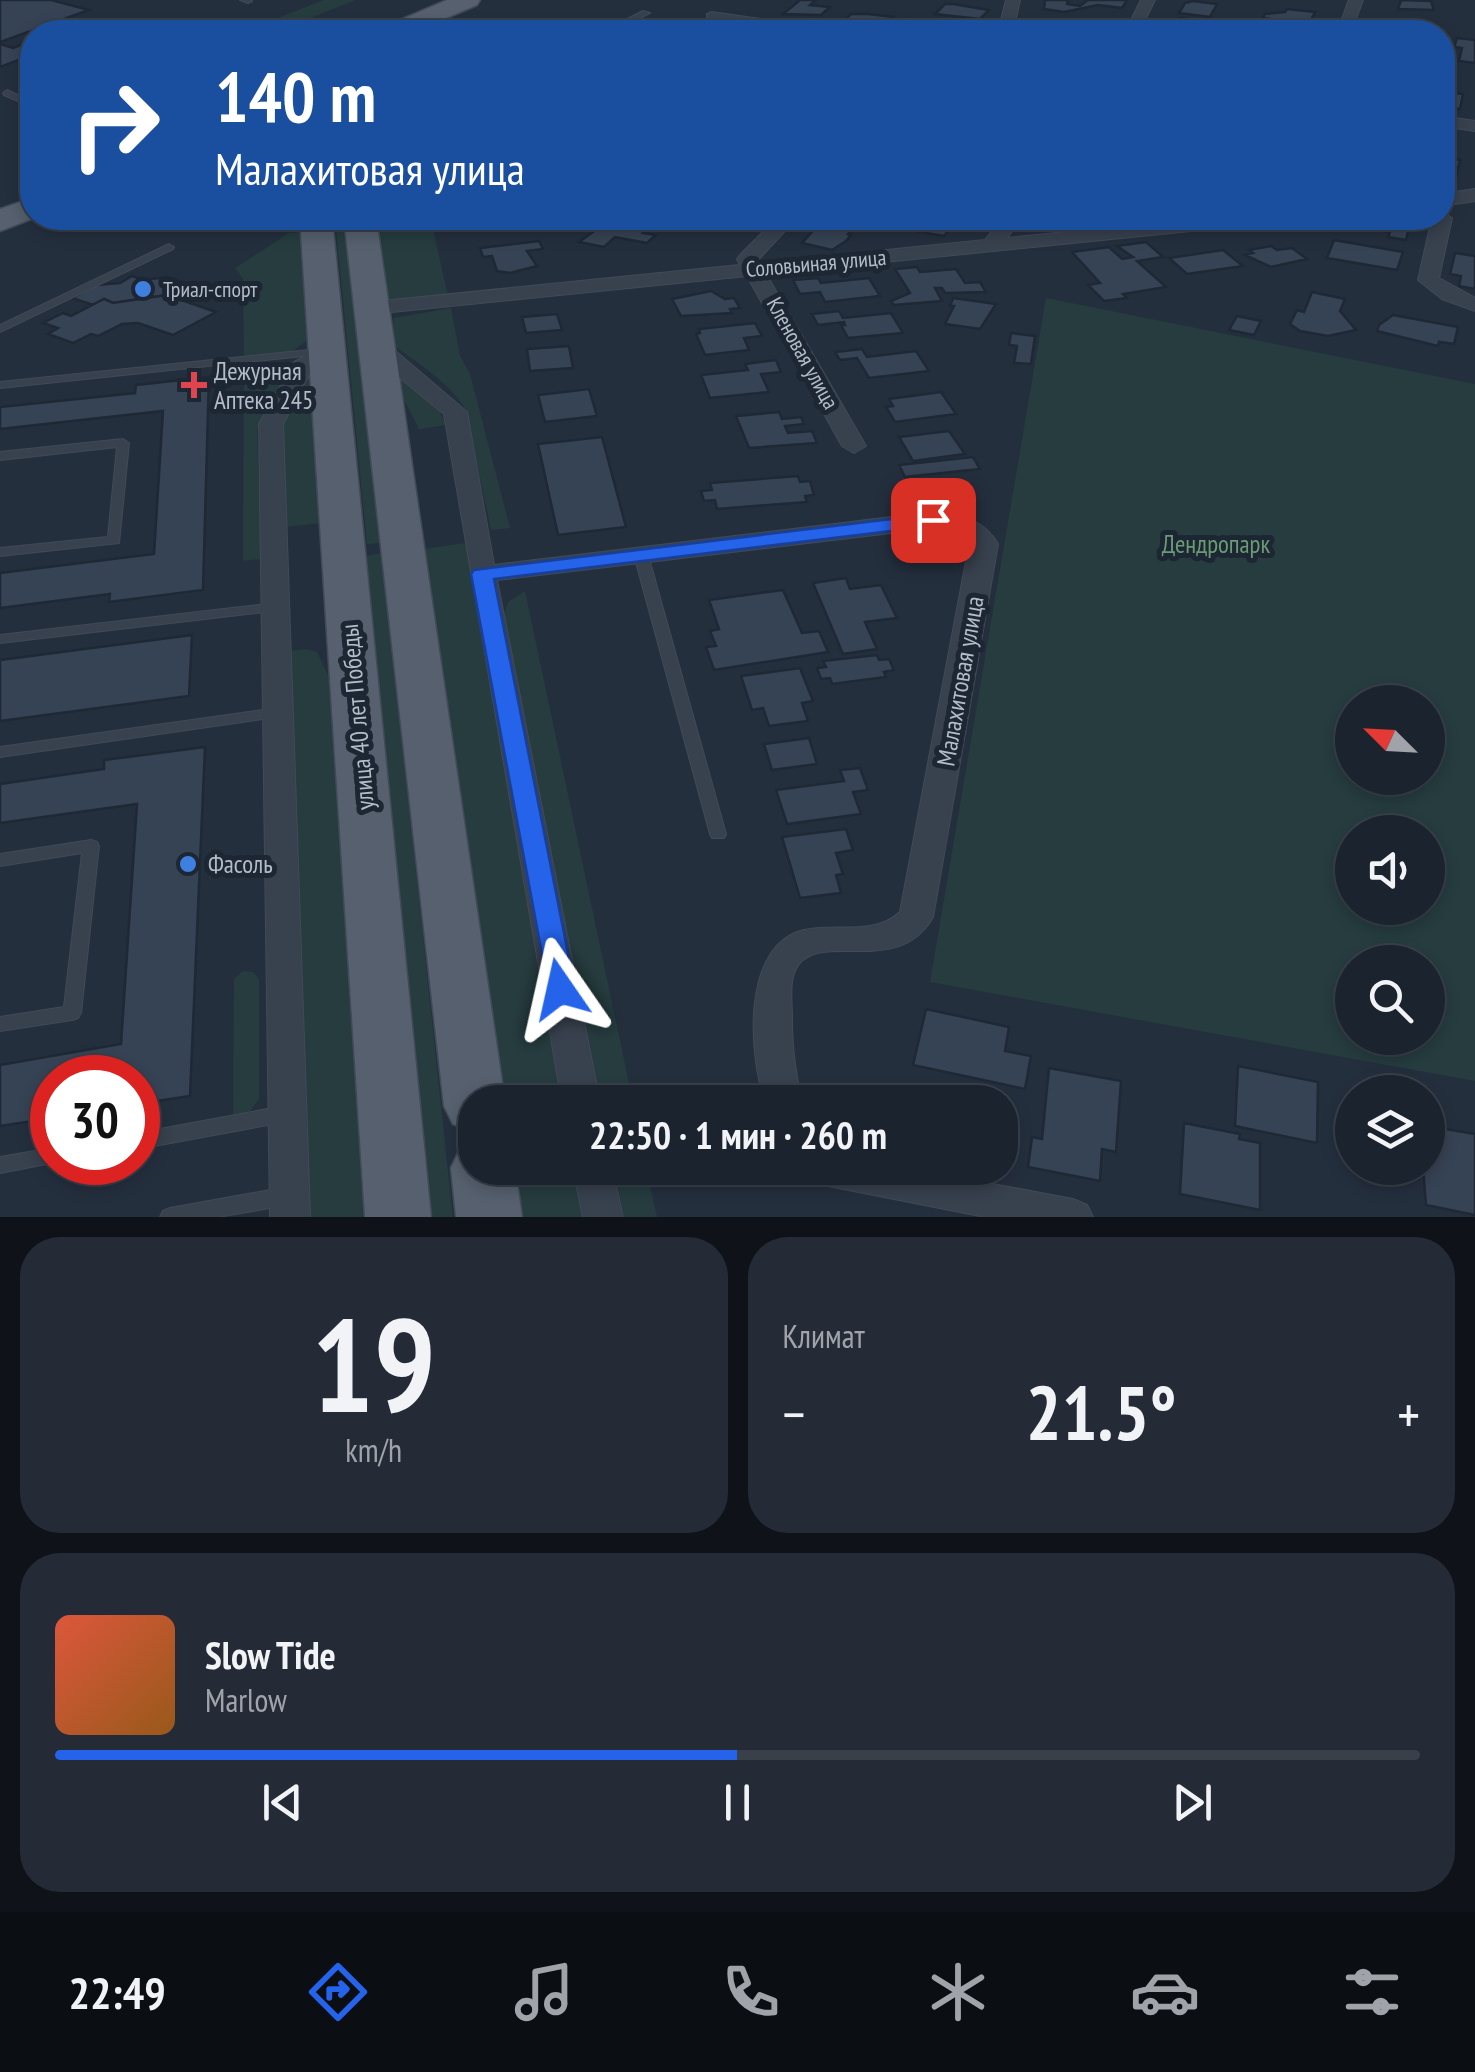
<!DOCTYPE html>
<html lang="ru">
<head>
<meta charset="utf-8">
<style>
  :root { --surface:#1b232e; --page:#242b36; --text:#f1f3f6; --muted:#a0a4aa; --line:#39404a; --accent:#2563eb }
  body { margin:0; font-family:"PT Sans Narrow",sans-serif; background:var(--page); color:var(--text); height:100vh; display:flex; flex-direction:column; font-size:38px; white-space:nowrap }
  * { box-sizing:border-box; margin:0 }
  p { font-size:32px; color:var(--muted) }
  .icon { flex:none; width:55px; height:55px; fill:none; stroke:currentColor; stroke-width:2; stroke-linecap:round; stroke-linejoin:round }
  .map { position:relative; height:1217px; overflow:hidden }
  .drawer { display:flex; flex-direction:column; gap:20px; padding:20px; background:#0f1319; flex:1 }
  .drawer>* { flex:none }
  .guide { position:absolute; left:20px; top:20px; width:1435px; height:210px; border-radius:40px; box-shadow:0 5px 15px #0003,0 0 0 2px var(--line); background:#1a4fa0; color:#fff; overflow:hidden }
  .needle { width:65px; rotate:294deg }
  .buttons { position:absolute; left:1335px; top:685px; display:grid; gap:20px }
  .buttons a { display:grid; place-items:center; width:110px; height:110px; border-radius:50%; background:var(--surface); box-shadow:0 5px 15px #0003,0 0 0 2px var(--line); font-size:50px }
  .speed { position:absolute; left:30px; top:1055px; display:flex; gap:20px; font-size:50px; font-weight:700; text-align:center }
  .speed>* { display:grid; place-content:center; width:130px; height:130px; border-radius:50%; background:var(--surface); box-shadow:0 5px 15px #0003,0 0 0 2px var(--line); line-height:1 }
  .speed .limit { border:15px solid #d22; background:#fff; color:#111 }
  .pin { position:absolute; display:grid; place-items:center; width:85px; height:85px; color:#fff; margin:-42px; border-radius:20px; box-shadow:0 5px 15px #0006 }
  .me { position:absolute; width:110px; margin:-55px; rotate:349deg; stroke-linejoin:round; filter:drop-shadow(0 0 8px #0008) }
  .turn { display:flex; align-items:center; gap:35px; height:210px; padding:0 30px; font-size:45px }
  .turn .icon { width:130px; height:130px; stroke-width:2.5 }
  .turn b { display:block; font-size:70px; line-height:85px }
  .big { font-size:75px; font-weight:800; line-height:1.1 }
  .drawer .tile { flex:1; display:flex; flex-direction:column; justify-content:center; gap:15px; min-width:0; padding:0 35px; border-radius:40px; background:var(--page) }
  .drawer .dial { align-items:center; gap:0 }
  .dial b { font-size:130px; line-height:1 }
  .song { display:flex; align-items:center; gap:30px }
  .cover { width:120px; height:120px; border-radius:15px; background:linear-gradient(135deg,hsl(10 70% 55%),hsl(30 70% 35%)) }
  .played { height:10px; border-radius:5px; background:linear-gradient(90deg,var(--accent) 50%,var(--line) 50%) }
  .keys { display:flex; justify-content:space-around; direction:ltr }
  .heat { display:flex; justify-content:space-between; align-items:center; font-size:55px; direction:ltr }
  .drawer .tiles { flex:1; display:grid; gap:20px; grid-template-columns:1fr 1fr }
  .tile:last-child { grid-column:span 2 }
  .trip { position:absolute; left:458px; top:1085px; width:560px; height:100px; border-radius:40px; background:var(--surface); box-shadow:0 5px 15px #0003,0 0 0 2px var(--line); font-weight:800; line-height:100px; text-align:center }
  .tabs { display:flex; height:160px; justify-content:space-around; align-items:center; background:#0b0e12; color:var(--muted) }
  .tabs .icon { width:70px; height:70px }
  .tabs .active { color:var(--accent) }
  .tabs b { font-size:45px; color:var(--text) }
  .map>svg:first-child { display:block }
  .green { fill:#263c3f; fill-rule:evenodd }
  .building { fill:#364354; stroke:#1f2835; stroke-width:2.5 }
  .lines { fill:none; stroke-linecap:round; stroke-linejoin:round }
  .service-casing { stroke:#414a57; stroke-width:2 }
  .minor-casing { stroke:#414a57; stroke-width:2 }
  .primary-casing { stroke:#414a57; stroke-width:3 }
  .service { fill:#38414e; fill-rule:evenodd }
  .minor { fill:#38414e; fill-rule:evenodd }
  .primary { fill:#56606e; fill-rule:evenodd }
  .route { fill:#2563eb; stroke:#184099; stroke-width:2.5 }
  .shop-dot { fill:#3f7fe0; stroke:#1d2633; stroke-width:4 }
  .health-dot { fill:#e0444e; stroke:#1d2633; stroke-width:4 }
  .labels { text-anchor:middle; stroke-width:10; stroke-linejoin:round; paint-order:stroke }
  .far-street-label { font-size:22px; fill:#b4bcc9; stroke:#1d2633 }
  .far-poi-label { font-size:22px; fill:#b4bcc9; stroke:#1d2633; text-anchor:start }
  .poi-label { font-size:25px; fill:#b4bcc9; stroke:#1d2633; text-anchor:start }
  .park-label { font-size:25px; fill:#6b9a76; stroke:#1d2633 }
  .street-label { font-size:25px; fill:#b4bcc9; stroke:#1d2633 }
</style>
</head>
<body>
<div class="map">
<svg width="1475" height="1217" viewBox="0 0 1475 1217">
  <rect width="100%" height="100%" fill="#242f3e"/>
  <g class="green">
    <polygon points="324,0 356,0 275,32 242,32"/>
    <polygon points="431,219 448,297 390,299 386,296 375,224"/>
    <polygon points="347,228 381,543 367,544 336,229"/>
    <polygon points="305,232 312,337 291,352 244,357 243,279 235,268 289,233"/>
    <path d="M 1046,298 L 1475,384 L 1475,1081 L 930,982 ZM 1352,702 L 1428,702 L 1428,778 L 1352,778 ZM 1352,832 L 1428,832 L 1428,908 L 1352,908 ZM 1352,962 L 1428,962 L 1428,1038 L 1352,1038 Z"/>
    <path d="M 451,308 L 460,356 L 470,374 L 510,528 L 491,530 L 466,410 C 449,382 419,364 393,345 L 394,318 Z"/>
    <polygon points="283,365 289,373 257,430 261,559 243,561 244,368"/>
    <polygon points="312,369 322,523 284,527 281,428"/>
    <polygon points="397,373 437,406 446,425 419,429 403,398"/>
    <polygon points="466,543 564,1102 504,1102 423,549"/>
    <polygon points="382,553 453,1217 427,1217 366,556"/>
    <polygon points="525,591 633,1102 601,1102 504,615 508,602"/>
    <polygon points="306,649 317,652 332,684 365,1217 310,1217 289,651"/>
    <polygon points="243,971 253,972 259,979 259,1099 247,1115 233,1119 234,979"/>
    <polygon points="513,1168 575,1168 584,1217 520,1217"/>
    <polygon points="614,1168 646,1168 657,1217 624,1217"/>
  </g>
  <g class="building">
    <polygon points="0,0 51,0 89,10 0,42"/>
    <polygon points="800,0 816,0 810,5 830,7 821,15 783,14"/>
    <polygon points="1045,0 1068,0 1067,4 1080,6 1088,0 1127,0 1122,8 1098,5 1064,12 1044,9"/>
    <polygon points="1401,0 1431,1 1434,10 1398,9"/>
    <polygon points="1193,1 1217,4 1210,17 1179,13 1185,3"/>
    <polygon points="945,4 953,4 989,10 980,19 935,14"/>
    <polygon points="1287,9 1315,12 1311,20 1325,22 1324,26 1263,18 1265,14 1285,12"/>
    <polygon points="851,14 868,14 894,17 885,26 855,22 851,26 840,24"/>
    <polygon points="1180,18 1218,23 1213,32 1208,32 1180,29 1175,26"/>
    <polygon points="910,19 934,22 926,30 890,31 901,21"/>
    <polygon points="1079,21 1106,24 1104,27 1117,29 1114,32 1070,32"/>
    <polygon points="945,23 983,29 980,32 936,32"/>
    <polygon points="1457,38 1475,40 1475,63 1459,61 1462,48 1454,47"/>
    <polygon points="32,41 32,55 0,67 0,44 13,48"/>
    <polygon points="1442,91 1463,94 1460,109 1442,106"/>
    <polygon points="1442,157 1460,160 1455,182 1442,181"/>
    <polygon points="612,218 642,218 639,221 654,223 643,233 656,235 647,243 615,237 604,247 579,242"/>
    <polygon points="913,218 935,218 956,221 944,236 903,229"/>
    <polygon points="1370,218 1411,218 1406,240 1388,237 1390,232 1337,223"/>
    <polygon points="839,219 849,223 845,227 851,230 848,234 851,235 846,241 832,250 802,243 819,224"/>
    <polygon points="1334,240 1403,252 1397,270 1327,258"/>
    <polygon points="539,241 543,249 527,251 537,266 510,273 497,271 492,256 483,257 480,248"/>
    <polygon points="1146,242 1163,257 1137,261 1166,287 1123,294 1127,298 1104,301 1088,285 1100,283 1072,252 1109,247 1122,259 1133,257 1117,246"/>
    <polygon points="1271,246 1277,250 1292,248 1307,259 1271,267 1245,255 1253,253 1249,250"/>
    <polygon points="1223,250 1243,266 1187,274 1169,258"/>
    <polygon points="1455,253 1475,256 1475,289 1459,286 1461,276 1450,274"/>
    <polygon points="917,267 920,272 956,269 965,283 980,282 986,292 945,293 942,288 935,288 942,301 894,305 891,301 910,293 895,269"/>
    <polygon points="132,276 143,280 168,277 200,288 179,299 167,295 113,303 104,299 93,305 72,298 96,285 120,283"/>
    <polygon points="818,278 821,283 869,278 880,296 825,302 820,292 800,294 793,280"/>
    <polygon points="711,291 725,299 734,298 740,308 730,309 732,313 681,316 672,299"/>
    <polygon points="1312,292 1345,299 1340,311 1356,330 1328,336 1300,331 1290,324 1297,310 1304,312"/>
    <polygon points="167,295 216,312 173,335 138,323 122,324 98,336 91,334 73,343 48,334 58,328 43,323 63,313 71,316 104,299 113,303"/>
    <polygon points="953,298 996,304 980,329 945,324 954,306 950,306"/>
    <polygon points="839,311 843,318 891,313 903,333 848,338 841,325 845,325 844,322 818,325 812,314"/>
    <polygon points="557,314 562,330 526,333 522,317"/>
    <polygon points="1393,315 1458,327 1454,344 1439,342 1438,346 1377,331 1379,325"/>
    <polygon points="1237,316 1261,321 1254,335 1229,330"/>
    <polygon points="755,323 762,336 744,338 749,350 705,355 696,334 700,333 699,329"/>
    <polygon points="1011,333 1035,336 1031,364 1014,363 1017,346 1009,345"/>
    <polygon points="569,346 573,368 530,371 527,349"/>
    <polygon points="862,349 867,357 916,351 929,371 869,378 857,358 840,360 835,352"/>
    <polygon points="776,360 781,372 761,374 769,392 710,398 701,375 748,370 745,364"/>
    <polygon points="209,377 203,590 109,602 110,594 0,608 0,573 154,554 163,411 0,429 0,407 135,393 136,385"/>
    <polygon points="589,389 597,416 545,422 538,395"/>
    <polygon points="941,392 956,414 895,422 886,407 893,406 889,399"/>
    <polygon points="779,412 782,419 801,417 804,424 785,426 788,433 812,431 817,443 749,448 736,416"/>
    <polygon points="949,431 965,454 913,461 899,437"/>
    <polygon points="602,437 626,527 558,535 538,444"/>
    <polygon points="973,457 980,469 905,477 899,465"/>
    <polygon points="798,476 800,482 810,481 814,495 805,496 807,502 717,509 715,500 704,501 701,491 712,490 710,483"/>
    <polygon points="846,578 850,589 881,585 897,618 865,622 877,649 843,654 813,583"/>
    <polygon points="783,590 802,633 819,631 828,652 714,670 706,647 716,646 710,631 719,629 709,600"/>
    <polygon points="192,635 189,696 0,721 0,660"/>
    <polygon points="877,655 879,660 889,659 894,670 884,672 886,677 832,684 830,678 821,679 817,668 826,667 823,661"/>
    <polygon points="800,668 813,701 802,703 808,721 769,726 763,708 752,710 741,676"/>
    <polygon points="809,738 817,764 772,770 764,744"/>
    <polygon points="205,747 190,1096 138,1104 138,1078 52,1078 52,1118 0,1126 0,1065 121,1044 137,804 0,823 0,784 104,769 104,760"/>
    <polygon points="860,768 868,790 853,792 861,814 787,824 776,790 844,781 840,770"/>
    <polygon points="846,829 853,850 836,853 843,874 836,875 841,893 800,898 782,837"/>
    <polygon points="926,1009 1009,1027 1005,1051 1031,1056 1025,1089 913,1065"/>
    <polygon points="1238,1066 1318,1082 1317,1143 1235,1126"/>
    <polygon points="1049,1068 1121,1081 1116,1152 1102,1149 1100,1181 1028,1167 1032,1137 1042,1139"/>
    <polygon points="1184,1123 1240,1134 1239,1139 1260,1143 1260,1210 1180,1194"/>
    <polygon points="1428,1126 1475,1134 1475,1215 1426,1205 1423,1168 1428,1168"/>
  </g>
  <g class="lines">
    <defs>
      <g id="service">
        <polygon points="240,0 251,0 252,1 248,3"/>
        <polygon points="643,11 650,13 611,32 602,32"/>
        <polygon points="175,27 188,30 189,32 172,31 171,29"/>
        <polygon points="7,90 32,102 32,107 4,95 3,93"/>
        <polygon points="169,244 174,247 173,249 0,332 0,325"/>
        <polygon points="328,348 332,349 332,353 0,388 0,382"/>
        <polygon points="123,439 129,443 119,543 0,556 0,548 108,537 117,447 0,460 0,452"/>
        <polygon points="641,551 648,555 726,834 724,838 712,838 710,834 634,555"/>
        <polygon points="276,603 281,604 283,607 281,610 0,643 0,635"/>
        <polygon points="278,708 285,713 283,716 0,757 0,747"/>
        <polygon points="91,840 97,842 99,846 81,1013 78,1018 72,1020 0,1031 0,1017 64,1007 82,853 0,866 0,854"/>
        <polygon points="284,1106 291,1108 293,1114 291,1120 284,1122 138,1149 138,1133"/>
        <polygon points="52,1148 52,1162 57,1162 0,1173 0,1157"/>
        <polygon points="287,1187 294,1190 297,1196 294,1202 287,1205 218,1217 160,1217 163,1211 170,1208"/>
      </g>
      <g id="minor">
        <polygon points="1006,0 1020,0 1013,32 998,32"/>
        <polygon points="1141,0 1155,0 1139,32 1125,32"/>
        <polygon points="1349,0 1363,0 1351,32 1337,32"/>
        <polygon points="712,12 816,27 824,32 787,32 707,20 707,14"/>
        <polygon points="1442,116 1475,121 1475,131 1442,126"/>
        <polygon points="1475,189 1475,201 1442,206 1442,194"/>
        <polygon points="1442,212 1452,218 1439,278 1475,298 1475,311 1442,299 1418,280 1432,218 1442,218"/>
        <polygon points="777,218 797,218 758,260 759,263 985,240 1002,218 1022,218 1007,238 1207,218 1270,218 1260,224 766,274 866,446 854,453 842,446 747,276 372,314 361,308 372,302 740,265 737,259 740,255"/>
        <path d="M 378,341 L 386,343 L 467,412 L 494,565 L 933,512 C 961,516 983,518 998,544 L 933,917 C 899,977 825,932 799,964 C 788,977 792,1001 792,1017 C 792,1046 795,1075 803,1102 L 765,1102 C 749,1054 741,945 804,930 C 837,923 874,936 900,912 L 970,540 L 955,531 L 933,528 L 497,580 L 600,1102 L 562,1102 L 444,414 L 370,353 L 367,348 L 370,343 Z"/>
        <polygon points="328,344 339,351 311,371 283,424 310,1217 270,1217 259,424 294,362"/>
        <polygon points="573,1168 612,1168 623,1217 583,1217"/>
        <polygon points="803,1168 907,1168 1073,1199 1087,1205 1093,1217 985,1217 823,1185 809,1180"/>
      </g>
      <g id="primary">
        <polygon points="447,0 480,0 477,5 413,32 380,32 384,27"/>
        <polygon points="32,198 34,218 0,231 0,209"/>
        <polygon points="300,218 332,218 431,1217 365,1217"/>
        <polygon points="344,218 376,218 505,1102 475,1102 475,1132 453,1124 444,1106"/>
        <polygon points="475,1144 475,1168 515,1168 522,1217 456,1217 451,1168 460,1149"/>
      </g>
    </defs>
    <use href="#service" class="service-casing"/>
    <use href="#minor" class="minor-casing"/>
    <use href="#primary" class="primary-casing"/>
    <use href="#service" class="service"/>
    <use href="#minor" class="minor"/>
    <use href="#primary" class="primary"/>
  </g>
  <polygon class="route" points="933,514 941,515 944,520 941,525 494,579 575,989 570,997 560,1001 550,997 471,574 474,570"/>
  <g class="shop-dot">
    <circle cx="143" cy="289" r="10"/>
    <circle cx="188" cy="864" r="10"/>
  </g>
  <path class="health-dot" d="M189 370h10v10h10v10h-10v10h-10v-10h-10v-10h10z"/>
  <g class="labels">
    <g class="far-street-label">
      <text transform="translate(816 263) rotate(-5)" y="8">Соловьиная улица</text>
      <text transform="translate(803 353) rotate(61)" y="8">Кленовая улица</text>
    </g>
    <g class="far-poi-label">
      <text x="163" y="297">Триал-спорт</text>
    </g>
    <g class="poi-label">
      <text x="214" y="380">Дежурная<tspan x="214" dy="29">Аптека 245</tspan></text>
      <text x="208" y="873">Фасоль</text>
    </g>
    <g class="park-label">
      <text x="1216" y="553">Дендропарк</text>
    </g>
    <g class="street-label">
      <text transform="translate(960 681) rotate(-80)" y="9">Малахитовая улица</text>
      <text transform="translate(357 717) rotate(-95)" y="9">улица 40 лет Победы</text>
    </g>
  </g>
</svg>
<div class="buttons">
<a><svg class="needle" viewBox="-14 -14 28 28"><path d="M0-13l5 13h-10z" fill="#e53935"/><path d="M0 13l5-13h-10z" fill="#a0a4aa"/></svg></a>
<a><svg class="icon" aria-label="sound" viewBox="0 0 24 24"><path d="M4 9h4l5-4v14l-5-4H4zM17 9q2 3 0 6"/></svg></a>
<a><svg class="icon" aria-label="search" viewBox="0 0 24 24"><circle cx="10" cy="10" r="6"/><path d="M15 15l6 6"/></svg></a>
<a><svg class="icon" aria-label="layers" viewBox="0 0 24 24"><path d="M12 4l9 5-9 5-9-5zM3 14l9 5 9-5"/></svg></a>
</div>
<div class="speed"><div class="limit">30</div></div>
<div class="pin" style="left:933px;top:520px;background:#d93025"><svg class="icon" aria-label="arrive" viewBox="0 0 24 24"><path d="M6 21V4h12l-3 4 3 4H6"/></svg></div>
<svg class="me" style="left:560px;top:989px" viewBox="-20 -20 40 40"><path d="M0-17L14 15 0 8-14 15z" fill="#2563eb" stroke="#fff" stroke-width="4"/></svg>
<div class="trip">22:50 · 1 мин · 260 m</div>
<div class="guide">
<div class="turn"><svg class="icon" aria-label="right" viewBox="0 0 24 24"><path d="M7 20v-9h11M14 6l5 5-5 5"/></svg><div><b>140 m</b>Малахитовая улица</div></div>
</div>
</div>
<section class="drawer">
<div class="tiles">
<div class="tile dial"><b>19</b><p>km/h</p></div>
<div class="tile"><p>Климат</p>
<div class="heat"><a>−</a><b class="big">21.5°</b><a>+</a></div>
</div>
<div class="tile">
<div class="song"><i class="cover"></i><div><b>Slow Tide</b><p>Marlow</p></div></div>
<div class="played"></div>
<div class="keys"><svg class="icon" aria-label="previous" viewBox="0 0 24 24"><path d="M18 5L8 12l10 7zM5 5v14"/></svg><svg class="icon" aria-label="pause" viewBox="0 0 24 24"><path d="M8 5v14M16 5v14"/></svg><svg class="icon" aria-label="next" viewBox="0 0 24 24"><path d="M6 5l10 7-10 7zM19 5v14"/></svg></div>
</div>
</div>
</section>
<nav class="tabs">
<b>22:49</b>
<svg class="icon active" aria-label="directions" viewBox="0 0 24 24"><path d="M12 3l9 9-9 9-9-9zM9 14v-3h6M13 9l2 2-2 2"/></svg>
<svg class="icon" aria-label="music" viewBox="0 0 24 24"><path d="M9 18V5l10-2v13"/><circle cx="6" cy="18" r="3"/><circle cx="16" cy="16" r="3"/></svg>
<svg class="icon" aria-label="phone" viewBox="0 0 24 24"><path d="M5 4h4l2 5-3 2q2 4 5 5l2-3 5 2v4C11 20 4 13 5 4z"/></svg>
<svg class="icon" aria-label="climate" viewBox="0 0 24 24"><path d="M12 3v18M4 7l16 10M4 17L20 7"/></svg>
<svg class="icon" aria-label="car" viewBox="0 0 24 24"><path d="M5 17H2v-5l4-1 3-4h7l3 4 3 1v5h-3M9 17h6M6 11h13"/><circle cx="7" cy="17" r="2"/><circle cx="17" cy="17" r="2"/></svg>
<svg class="icon" aria-label="filters" viewBox="0 0 24 24"><path d="M4 7h16M4 17h16"/><circle cx="9" cy="7" r="2"/><circle cx="15" cy="17" r="2"/></svg>
</nav>
</body>
</html>
